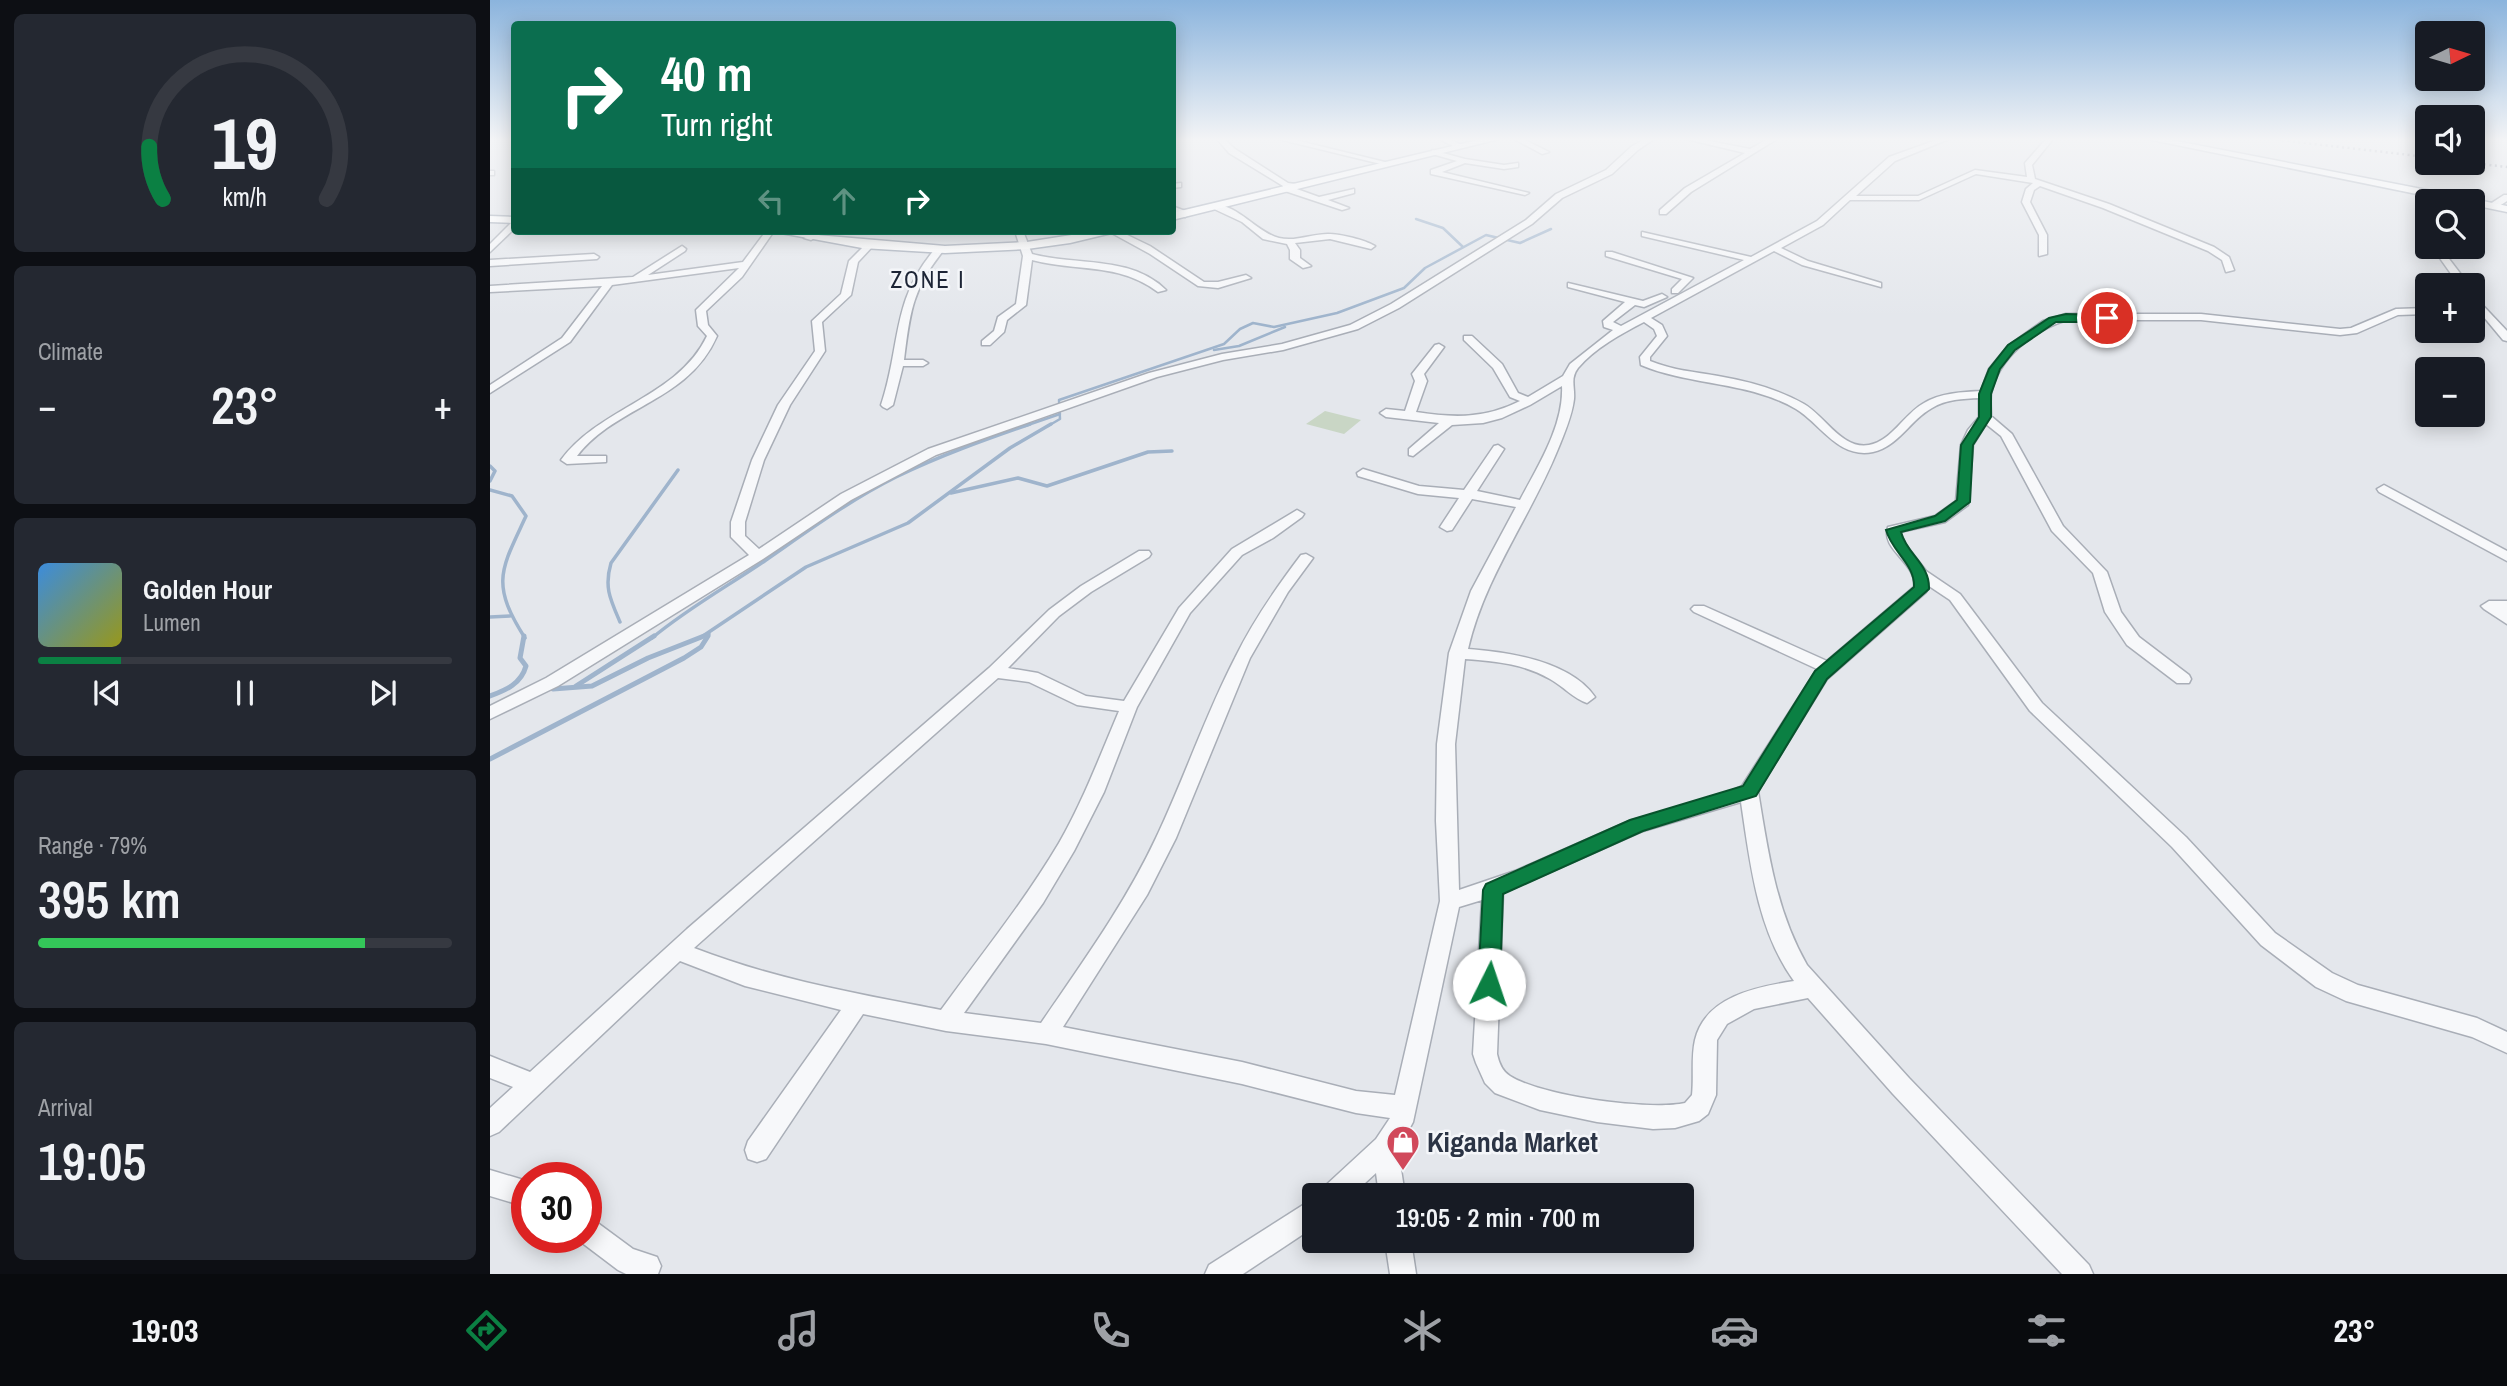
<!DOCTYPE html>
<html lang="en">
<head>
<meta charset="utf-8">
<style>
  :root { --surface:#171b24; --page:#242831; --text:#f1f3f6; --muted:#9ea1a6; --line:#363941; --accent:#0b8043 }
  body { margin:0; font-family:"Archivo Narrow",sans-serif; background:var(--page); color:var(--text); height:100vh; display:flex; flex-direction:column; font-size:26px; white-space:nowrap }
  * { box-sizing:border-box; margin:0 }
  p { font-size:23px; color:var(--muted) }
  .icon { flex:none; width:38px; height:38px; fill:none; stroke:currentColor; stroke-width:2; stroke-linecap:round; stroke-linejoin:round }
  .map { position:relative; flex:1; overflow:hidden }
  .sheet { display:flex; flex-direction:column; gap:14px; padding:14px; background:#0d0f14; width:490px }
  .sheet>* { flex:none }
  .banner { position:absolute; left:21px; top:21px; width:665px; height:214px; border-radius:7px; box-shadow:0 4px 18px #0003; background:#0b6e4f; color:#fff; overflow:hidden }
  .needle { width:46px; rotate:85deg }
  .fabs { position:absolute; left:1925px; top:21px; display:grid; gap:14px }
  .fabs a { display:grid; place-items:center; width:70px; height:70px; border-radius:7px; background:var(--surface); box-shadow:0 4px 18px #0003; font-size:35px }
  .speed { position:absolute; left:21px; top:1162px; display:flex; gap:14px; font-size:35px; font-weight:700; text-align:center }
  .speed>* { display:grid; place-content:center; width:91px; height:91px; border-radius:50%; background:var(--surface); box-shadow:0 4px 18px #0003; line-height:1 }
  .speed .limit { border:10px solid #d22; background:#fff; color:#111 }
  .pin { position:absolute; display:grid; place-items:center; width:60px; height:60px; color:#fff; margin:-30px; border:4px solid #fff; border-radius:50%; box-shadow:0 2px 7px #0007 }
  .me { position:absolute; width:77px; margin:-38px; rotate:4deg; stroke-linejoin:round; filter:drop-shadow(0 0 5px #0008) }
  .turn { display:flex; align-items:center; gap:24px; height:147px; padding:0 35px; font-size:32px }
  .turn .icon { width:91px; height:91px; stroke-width:2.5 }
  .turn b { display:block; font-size:49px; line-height:60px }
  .lanes { display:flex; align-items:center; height:66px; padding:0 35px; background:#0003; justify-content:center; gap:35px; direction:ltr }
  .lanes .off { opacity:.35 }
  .big { font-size:52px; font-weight:600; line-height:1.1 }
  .sheet .card { flex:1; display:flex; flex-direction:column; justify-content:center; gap:10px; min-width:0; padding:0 24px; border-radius:10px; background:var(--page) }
  .sheet .dial { align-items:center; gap:0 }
  .dial svg { height:182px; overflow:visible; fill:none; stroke:var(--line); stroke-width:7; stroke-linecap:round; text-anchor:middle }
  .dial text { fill:var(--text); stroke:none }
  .song { display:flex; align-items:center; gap:21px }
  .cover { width:84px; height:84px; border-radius:10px; background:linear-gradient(135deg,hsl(210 70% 55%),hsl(60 70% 35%)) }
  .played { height:7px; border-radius:4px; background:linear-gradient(90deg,var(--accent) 20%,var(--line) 20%) }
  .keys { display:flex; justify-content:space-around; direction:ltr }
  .heat { display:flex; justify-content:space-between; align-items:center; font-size:38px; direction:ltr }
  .charge { height:10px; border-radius:5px; background:linear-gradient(90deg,#34c759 79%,var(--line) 0) }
  .trip { position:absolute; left:812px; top:1183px; width:392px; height:70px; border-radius:7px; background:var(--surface); box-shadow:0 4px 18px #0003; font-weight:600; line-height:70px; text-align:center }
  .dock { display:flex; height:112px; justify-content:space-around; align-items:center; background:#090b0e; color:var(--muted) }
  .dock .icon { width:49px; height:49px }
  .dock .current { color:var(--accent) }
  .dock b { font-size:32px; color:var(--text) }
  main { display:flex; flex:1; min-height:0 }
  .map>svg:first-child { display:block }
  .green { fill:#c9d6c5 }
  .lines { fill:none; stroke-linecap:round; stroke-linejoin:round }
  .stream-far2 { stroke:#9fb4cc; stroke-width:2.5 }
  .stream-far1 { stroke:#9fb4cc; stroke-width:3.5 }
  .stream { stroke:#9fb4cc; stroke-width:5 }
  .minor-casing { stroke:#a9aeb7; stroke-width:3 }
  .major-casing { stroke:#a3abb8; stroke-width:3 }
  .minor { fill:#f7f8fa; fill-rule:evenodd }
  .major { fill:#fff; fill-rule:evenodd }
  .rail { stroke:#7d8696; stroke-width:2.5; stroke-dasharray:2 3.5; stroke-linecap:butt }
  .route { fill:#0b8043; stroke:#07532c; stroke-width:2 }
  .labels { text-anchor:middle; stroke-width:5; stroke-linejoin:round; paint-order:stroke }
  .far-quarter-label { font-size:23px; letter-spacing:2px; fill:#1d2536; stroke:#f4f6f9 }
  .near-poi-label { font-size:28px; font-weight:bold; fill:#2b3445; stroke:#f4f6f9; text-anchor:start }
</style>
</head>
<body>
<main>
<section class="sheet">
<div class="card dial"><svg viewBox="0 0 100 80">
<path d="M14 69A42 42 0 1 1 86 69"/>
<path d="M14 69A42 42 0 0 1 8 46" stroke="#0b8043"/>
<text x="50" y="56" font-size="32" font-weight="700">19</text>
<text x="50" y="72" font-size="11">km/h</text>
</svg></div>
<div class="card"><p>Climate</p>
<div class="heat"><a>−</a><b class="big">23°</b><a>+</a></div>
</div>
<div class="card">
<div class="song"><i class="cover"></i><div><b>Golden Hour</b><p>Lumen</p></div></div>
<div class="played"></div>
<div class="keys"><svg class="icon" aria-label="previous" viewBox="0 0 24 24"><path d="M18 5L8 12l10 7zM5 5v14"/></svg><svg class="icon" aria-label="pause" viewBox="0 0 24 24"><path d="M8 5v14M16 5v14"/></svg><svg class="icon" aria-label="next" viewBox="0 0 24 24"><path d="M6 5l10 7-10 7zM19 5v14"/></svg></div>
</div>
<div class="card"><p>Range · 79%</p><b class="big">395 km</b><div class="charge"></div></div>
<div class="card"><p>Arrival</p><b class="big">19:05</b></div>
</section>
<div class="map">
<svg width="2017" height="1274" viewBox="0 0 2017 1274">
  <rect width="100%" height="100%" fill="#e4e7ec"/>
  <polygon class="green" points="835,411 871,420 854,434 816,424"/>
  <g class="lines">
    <g class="stream-far2">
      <polyline points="926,219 953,228 973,247"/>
      <polyline points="724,350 749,346 795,327"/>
      <polyline points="535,426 570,414"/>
      <polyline points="558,426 570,419 569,400 734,344 750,329 763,323 784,327 847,313 914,288 935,268 996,235 1030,243 1061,229"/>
    </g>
    <g class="stream-far1">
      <polyline points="0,466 5,471 0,481"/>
      <path d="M 0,490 L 22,496 L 36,516 C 11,570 0,583 35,638"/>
      <polyline points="461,493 528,478 557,486 658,452 682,451"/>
      <polyline points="0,617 20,616"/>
      <path d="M 130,622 C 120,599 114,587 121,563 L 188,470"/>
      <path d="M 162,638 C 198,608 238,586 276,560 C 318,531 360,500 406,477 C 449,456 494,440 540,424"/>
      <polyline points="210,638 316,567 418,523 520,448 561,424"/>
      <polyline points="217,638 219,634"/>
    </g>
    <g class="stream">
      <polyline points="86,686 164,636"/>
      <polyline points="63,689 102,686 158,658 214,636"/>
      <path d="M 0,696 C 16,690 31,684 36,666 L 30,658 L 34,636"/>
      <polyline points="0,759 194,658 211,647 218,636"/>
    </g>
    <defs>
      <g id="minor">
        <polygon points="727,139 734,139 745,149 798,183 806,184 804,188 829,197 864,189 864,193 838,200 859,208 852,210 792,190 793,186 739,153"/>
        <polygon points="788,139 801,139 899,163 895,165"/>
        <polygon points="949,139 959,139 974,146 967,148"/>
        <polygon points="1024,139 1033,139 1059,152 1052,154"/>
        <polygon points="1155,139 1164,139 1148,150 1122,174 1072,198 1042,224 909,308 868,329 793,350 733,360 667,377 446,455 361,500 273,559 68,686 0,719 0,706 56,678 259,555 241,537 241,522 262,460 288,405 325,351 322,321 351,294 359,261 376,244 383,246 368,262 361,295 332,322 335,351 300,405 274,460 255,522 255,536 269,549 351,494 438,449 659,373 732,354 792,344 860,325 901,304 1036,220 1066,194 1116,170 1142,146"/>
        <polygon points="1196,139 1209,139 1260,149 1278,139 1287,139 1201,192 1176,214 1170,214 1170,210 1195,188 1255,153"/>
        <path d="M 1449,139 L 1459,139 L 1405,161 L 1366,196 L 1428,196 L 1485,170 L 1537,177 L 1535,163 L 1556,139 L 1563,139 L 1542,165 L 1545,179 L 1619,204 L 1724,247 L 1739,257 L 1744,270 L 1736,272 L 1732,260 L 1718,251 L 1613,208 L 1550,186 L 1544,190 L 1540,202 L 1557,235 L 1557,254 L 1549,256 L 1549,235 L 1532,202 L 1536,189 L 1543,183 L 1486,174 L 1429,200 L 1360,200 L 1333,225 L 1291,248 L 1318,261 L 1391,283 L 1391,287 L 1312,265 L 1284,251 L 1161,318 L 1172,325 L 1177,336 L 1160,357 L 1160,361 C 1182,370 1205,372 1228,376 C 1257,381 1288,389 1314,404 C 1335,416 1352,450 1379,445 C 1402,441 1414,414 1434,403 C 1450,393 1472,392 1491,391 L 1499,369 L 1518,346 L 1553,321 L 1576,314 L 1711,314 L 1850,329 L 1861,328 L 1906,309 L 1937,308 L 1937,314 L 1908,315 L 1867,333 L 1850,335 L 1711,320 L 1577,320 C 1544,330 1508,358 1501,394 C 1500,401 1501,409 1501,416 L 1522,434 L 1573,526 L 1617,572 L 1631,612 L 1649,637 L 1699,675 L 1701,679 L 1699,683 L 1687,683 L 1637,645 L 1615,612 L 1603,573 L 1562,531 L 1511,436 L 1496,424 L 1483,445 L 1478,505 L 1455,522 L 1410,532 L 1415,544 L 1436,571 L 1470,594 L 1552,703 L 1696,837 L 1785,933 L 1842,973 L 1868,985 L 1987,1018 L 2017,1032 L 2017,1053 L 1982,1037 L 1856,1001 L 1826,987 L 1771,945 L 1682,847 L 1540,711 L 1460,600 L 1439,586 L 1436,592 L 1337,679 L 1268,791 C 1278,852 1286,911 1317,965 L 1419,1078 L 1599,1265 L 1603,1274 L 1572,1274 L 1403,1094 L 1318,998 L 1264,1009 L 1237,1024 L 1227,1040 L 1226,1095 L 1218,1114 L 1209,1121 L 1185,1128 L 1163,1129 L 1107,1122 L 1050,1110 L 1005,1093 L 995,1083 L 986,1063 L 983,1054 L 992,900 L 969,907 L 923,1122 L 908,1150 L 915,1195 L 889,1195 L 886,1173 L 862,1195 L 831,1195 L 835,1186 L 886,1139 L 900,1118 L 866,1113 L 752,1084 L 556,1044 L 456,1031 L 373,1014 L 276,1159 L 267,1162 L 258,1159 L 255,1150 L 258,1141 L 351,1010 L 255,986 L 190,961 L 9,1132 L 0,1136 L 0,1108 L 23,1087 L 0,1078 L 0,1056 L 40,1072 L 197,929 L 499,668 L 559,610 L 591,586 L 649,551 L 659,551 L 661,554 L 659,557 L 601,592 L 569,616 L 518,668 L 548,673 L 596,696 L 634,701 L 689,608 L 742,549 L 807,510 L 814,514 L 812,517 L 783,538 L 752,555 L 700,613 L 647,707 L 614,792 L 584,851 L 553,903 L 474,1013 L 551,1023 C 592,963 635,904 666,838 C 694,779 715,716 745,658 C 763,621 786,588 811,555 L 816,554 L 823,558 L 798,592 L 760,658 L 686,838 L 657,895 L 573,1027 L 752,1062 L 866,1091 L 905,1095 L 950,901 L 946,821 L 947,744 L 959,653 L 981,591 L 1026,507 L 982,499 L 962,530 L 957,531 L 950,527 L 969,498 L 928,494 L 868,476 L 867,473 L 873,469 L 929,486 L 974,490 L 1004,446 L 1008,445 L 1014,449 L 987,491 L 1030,500 C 1048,466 1074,425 1072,386 L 1040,405 L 1012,418 L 993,423 L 962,425 L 923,456 L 919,455 L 919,449 L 949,423 L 896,417 L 890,413 L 896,409 L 915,411 L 925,381 L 922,374 L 945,345 L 949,344 L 954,347 L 934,374 L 937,381 L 926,412 C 964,418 994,419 1030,401 L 1020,397 L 1003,368 L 974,340 L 974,336 L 982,336 L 1012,364 L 1028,393 L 1038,397 L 1073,376 L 1080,364 L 1123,330 L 1114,327 L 1113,321 L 1135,302 L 1078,287 L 1078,283 L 1153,301 L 1172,294 L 1177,297 L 1154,307 L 1145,305 L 1123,322 L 1131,326 L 1254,260 L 1152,236 L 1152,232 L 1261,257 L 1327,221 L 1399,157 ZM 1154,322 L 1164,329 L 1167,336 L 1150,357 L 1151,365 C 1201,386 1258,381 1306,409 C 1331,424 1348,459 1383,452 C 1409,446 1420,420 1442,408 C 1456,399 1473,399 1489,398 L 1489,417 L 1478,430 L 1471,445 L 1466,501 L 1445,516 L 1398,527 C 1390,550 1428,563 1424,587 L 1337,661 L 1214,606 L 1204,606 L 1201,609 L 1204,612 L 1327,669 L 1252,786 L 1227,797 L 1139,821 L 1025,871 L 969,890 L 965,744 L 975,659 C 1005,661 1034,664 1060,679 C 1073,686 1084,699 1097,703 L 1105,697 C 1080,661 1018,652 978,649 C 995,576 1040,518 1068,449 C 1074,434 1082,416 1084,399 C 1085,387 1080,378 1088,368 C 1105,348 1131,334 1154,322 ZM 508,678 L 539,682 L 587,705 L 629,711 C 610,756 593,801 569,843 C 534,902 491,955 451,1010 C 365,993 287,980 204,948 ZM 1251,802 C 1260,862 1267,930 1304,981 C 1266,987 1215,997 1205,1040 C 1201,1057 1204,1077 1202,1095 L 1195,1103 C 1159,1111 1051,1096 1020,1076 C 1012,1071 1009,1063 1007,1054 L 1013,893 L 1153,831 Z"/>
        <polygon points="942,150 975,159 1014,165 1028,163 1028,167 1014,169 975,163 952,172 1039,193 1035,195 941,174 941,170 967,161 942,154"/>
        <rect x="0" y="171" width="4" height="4"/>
        <polygon points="691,183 691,187 682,188 682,184"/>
        <polygon points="2014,195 2017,195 2017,201 2006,208 2000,208 2000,204"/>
        <path d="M 722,204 C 748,204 766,232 789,238 C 805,242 822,234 838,234 C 851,234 875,240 885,246 L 881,249 L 840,239 L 805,243 L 810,250 L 810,258 L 821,266 L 813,268 L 800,259 L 800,250 L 797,244 L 773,239 L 752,222 L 722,208 Z"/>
        <polygon points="682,206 698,212 699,214 695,217 682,211"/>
        <polygon points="21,223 24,223 24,229 0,252 0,244"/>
        <polygon points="1937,226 1937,234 1933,231"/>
        <path d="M 276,231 L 284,231 L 252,277 L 216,311 L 218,325 L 227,336 C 198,402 128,404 87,456 L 116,456 L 116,462 L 77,464 L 71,460 C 110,407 188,397 217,336 L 208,326 L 206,310 L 249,268 L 122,285 L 80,342 L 0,393 L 0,385 L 72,338 L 112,286 L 0,292 L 0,286 L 143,277 L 192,246 L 196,249 L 195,251 L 158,275 L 253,262 Z"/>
        <polygon points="327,231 338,231 321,240 314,238"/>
        <path d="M 525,231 L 533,231 L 542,254 C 586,266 641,255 676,290 L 668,292 C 628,262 587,272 542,260 L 536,305 L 517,320 L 514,332 L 500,345 L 492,345 L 492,341 L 504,331 L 508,317 L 526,304 L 533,256 Z"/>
        <polygon points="618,231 629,231 660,246 714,282 728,282 756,275 761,278 728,288 708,286 660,254"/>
        <polygon points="1942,247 1950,247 1979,285 1969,285"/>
        <path d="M 445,249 L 453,251 C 422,290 420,312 414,360 L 433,360 L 438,363 L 433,366 L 413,366 L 403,405 L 397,409 L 393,407 L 391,405 C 411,346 401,300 445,249 Z"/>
        <polygon points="1116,252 1122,252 1203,278 1188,293 1182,293 1182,289 1192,279 1116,256"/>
        <polygon points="104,254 109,257 107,259 0,266 0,260"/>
        <polygon points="1983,295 2017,331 2017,341 2013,340 1983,304"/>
        <polygon points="1894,485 2017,551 2017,561 1889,492 1887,489"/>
        <polygon points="1999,601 2017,601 2017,624 1994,609 1991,606"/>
        <polygon points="0,1170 37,1181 37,1207 0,1196"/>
        <polygon points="824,1198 824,1227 753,1274 715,1274 719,1265"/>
        <polygon points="96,1217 105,1221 143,1249 167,1257 171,1266 168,1274 136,1274 128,1270 87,1239 86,1237 96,1237"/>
        <polygon points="895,1241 921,1241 926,1274 900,1274"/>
      </g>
      <g id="major">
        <polygon points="992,139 1009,139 682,220 682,213"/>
        <polygon points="1657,139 1676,139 1983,199 2017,206 2017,212 1983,205 1983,201 1961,201"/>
        <polygon points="0,216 24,217 24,223 0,222"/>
        <polygon points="280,231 455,246 537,242 607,231 630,231 580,243 537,249 455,253 372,248"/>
      </g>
    </defs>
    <use href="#minor" class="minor-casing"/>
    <use href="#major" class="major-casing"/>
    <use href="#minor" class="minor"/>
    <use href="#major" class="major"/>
    <g class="rail">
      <polyline points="1781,139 1937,157"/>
      <polyline points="1983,163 2017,167"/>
    </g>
  </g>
  <linearGradient id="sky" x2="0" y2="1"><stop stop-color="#8bb4dd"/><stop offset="0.44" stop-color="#f3f4f6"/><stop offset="1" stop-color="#f3f4f6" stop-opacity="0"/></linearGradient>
  <rect width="2017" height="317" fill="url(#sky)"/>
  <path class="route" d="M 1576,314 L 1617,315 L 1622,318 L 1617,322 L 1566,322 L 1525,350 L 1510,369 L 1501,394 L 1501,417 L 1483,445 L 1480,502 L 1455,521 L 1411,532 C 1417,555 1440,564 1439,589 L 1337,679 L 1266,796 L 1153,831 L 1013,894 L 1010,984 L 1007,991 L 999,994 L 992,991 L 988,984 L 993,890 L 996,884 L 1140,820 L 1253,786 L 1325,671 L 1424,587 C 1425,564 1402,552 1396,530 L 1445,516 L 1467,500 L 1471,445 L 1489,417 L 1489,394 L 1499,369 L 1518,345 L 1559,318 Z"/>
  <defs>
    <symbol id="shop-pin" viewBox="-11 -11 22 30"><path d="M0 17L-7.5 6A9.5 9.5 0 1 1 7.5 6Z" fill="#d1495b" stroke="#f4f6f9"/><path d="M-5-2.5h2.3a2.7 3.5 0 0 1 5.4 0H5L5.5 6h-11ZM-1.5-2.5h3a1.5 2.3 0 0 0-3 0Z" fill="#fff"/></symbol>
  </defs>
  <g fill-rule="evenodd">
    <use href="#shop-pin" x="894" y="1123" width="38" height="52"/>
  </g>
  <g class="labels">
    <g class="far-quarter-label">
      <text x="438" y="288">ZONE I</text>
    </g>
    <g class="near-poi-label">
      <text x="937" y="1152">Kiganda Market</text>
    </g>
  </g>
</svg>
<div class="fabs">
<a><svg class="needle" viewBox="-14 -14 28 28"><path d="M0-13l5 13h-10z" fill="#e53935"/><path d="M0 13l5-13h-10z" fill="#9ea1a6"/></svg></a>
<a><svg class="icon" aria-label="sound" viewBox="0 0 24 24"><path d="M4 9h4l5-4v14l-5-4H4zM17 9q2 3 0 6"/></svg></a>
<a><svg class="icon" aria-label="search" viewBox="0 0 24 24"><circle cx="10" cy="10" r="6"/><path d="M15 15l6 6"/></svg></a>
<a>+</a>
<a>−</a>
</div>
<div class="speed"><div class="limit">30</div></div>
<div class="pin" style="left:1617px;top:318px;background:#d93025"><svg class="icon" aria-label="arrive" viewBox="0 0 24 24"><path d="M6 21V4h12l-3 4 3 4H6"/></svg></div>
<svg class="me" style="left:999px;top:984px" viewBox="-20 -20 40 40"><circle r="19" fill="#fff"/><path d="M0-13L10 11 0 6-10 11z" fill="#0b8043"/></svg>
<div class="trip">19:05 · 2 min · 700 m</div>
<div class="banner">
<div class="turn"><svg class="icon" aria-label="right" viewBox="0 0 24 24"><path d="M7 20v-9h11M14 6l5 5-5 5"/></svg><div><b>40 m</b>Turn right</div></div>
<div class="lanes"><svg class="icon off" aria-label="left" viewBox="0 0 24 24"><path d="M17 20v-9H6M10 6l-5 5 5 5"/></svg><svg class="icon off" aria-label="ahead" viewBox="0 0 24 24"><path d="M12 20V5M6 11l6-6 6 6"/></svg><svg class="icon" aria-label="right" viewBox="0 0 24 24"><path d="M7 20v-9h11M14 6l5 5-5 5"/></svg></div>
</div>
</div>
</main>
<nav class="dock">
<b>19:03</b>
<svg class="icon current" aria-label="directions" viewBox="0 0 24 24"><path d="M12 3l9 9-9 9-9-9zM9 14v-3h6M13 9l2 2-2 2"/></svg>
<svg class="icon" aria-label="music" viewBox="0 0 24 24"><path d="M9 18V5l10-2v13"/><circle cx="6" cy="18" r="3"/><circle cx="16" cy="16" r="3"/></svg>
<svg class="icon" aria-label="phone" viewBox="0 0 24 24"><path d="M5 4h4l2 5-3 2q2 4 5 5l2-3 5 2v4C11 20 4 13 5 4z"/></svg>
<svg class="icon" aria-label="climate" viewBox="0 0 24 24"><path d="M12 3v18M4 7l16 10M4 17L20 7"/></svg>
<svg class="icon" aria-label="car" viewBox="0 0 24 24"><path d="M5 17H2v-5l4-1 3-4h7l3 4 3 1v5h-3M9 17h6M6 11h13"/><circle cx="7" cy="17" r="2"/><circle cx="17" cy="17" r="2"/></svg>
<svg class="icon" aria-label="filters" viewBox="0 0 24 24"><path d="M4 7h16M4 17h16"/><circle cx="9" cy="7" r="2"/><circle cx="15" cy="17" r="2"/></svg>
<b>23°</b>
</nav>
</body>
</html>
